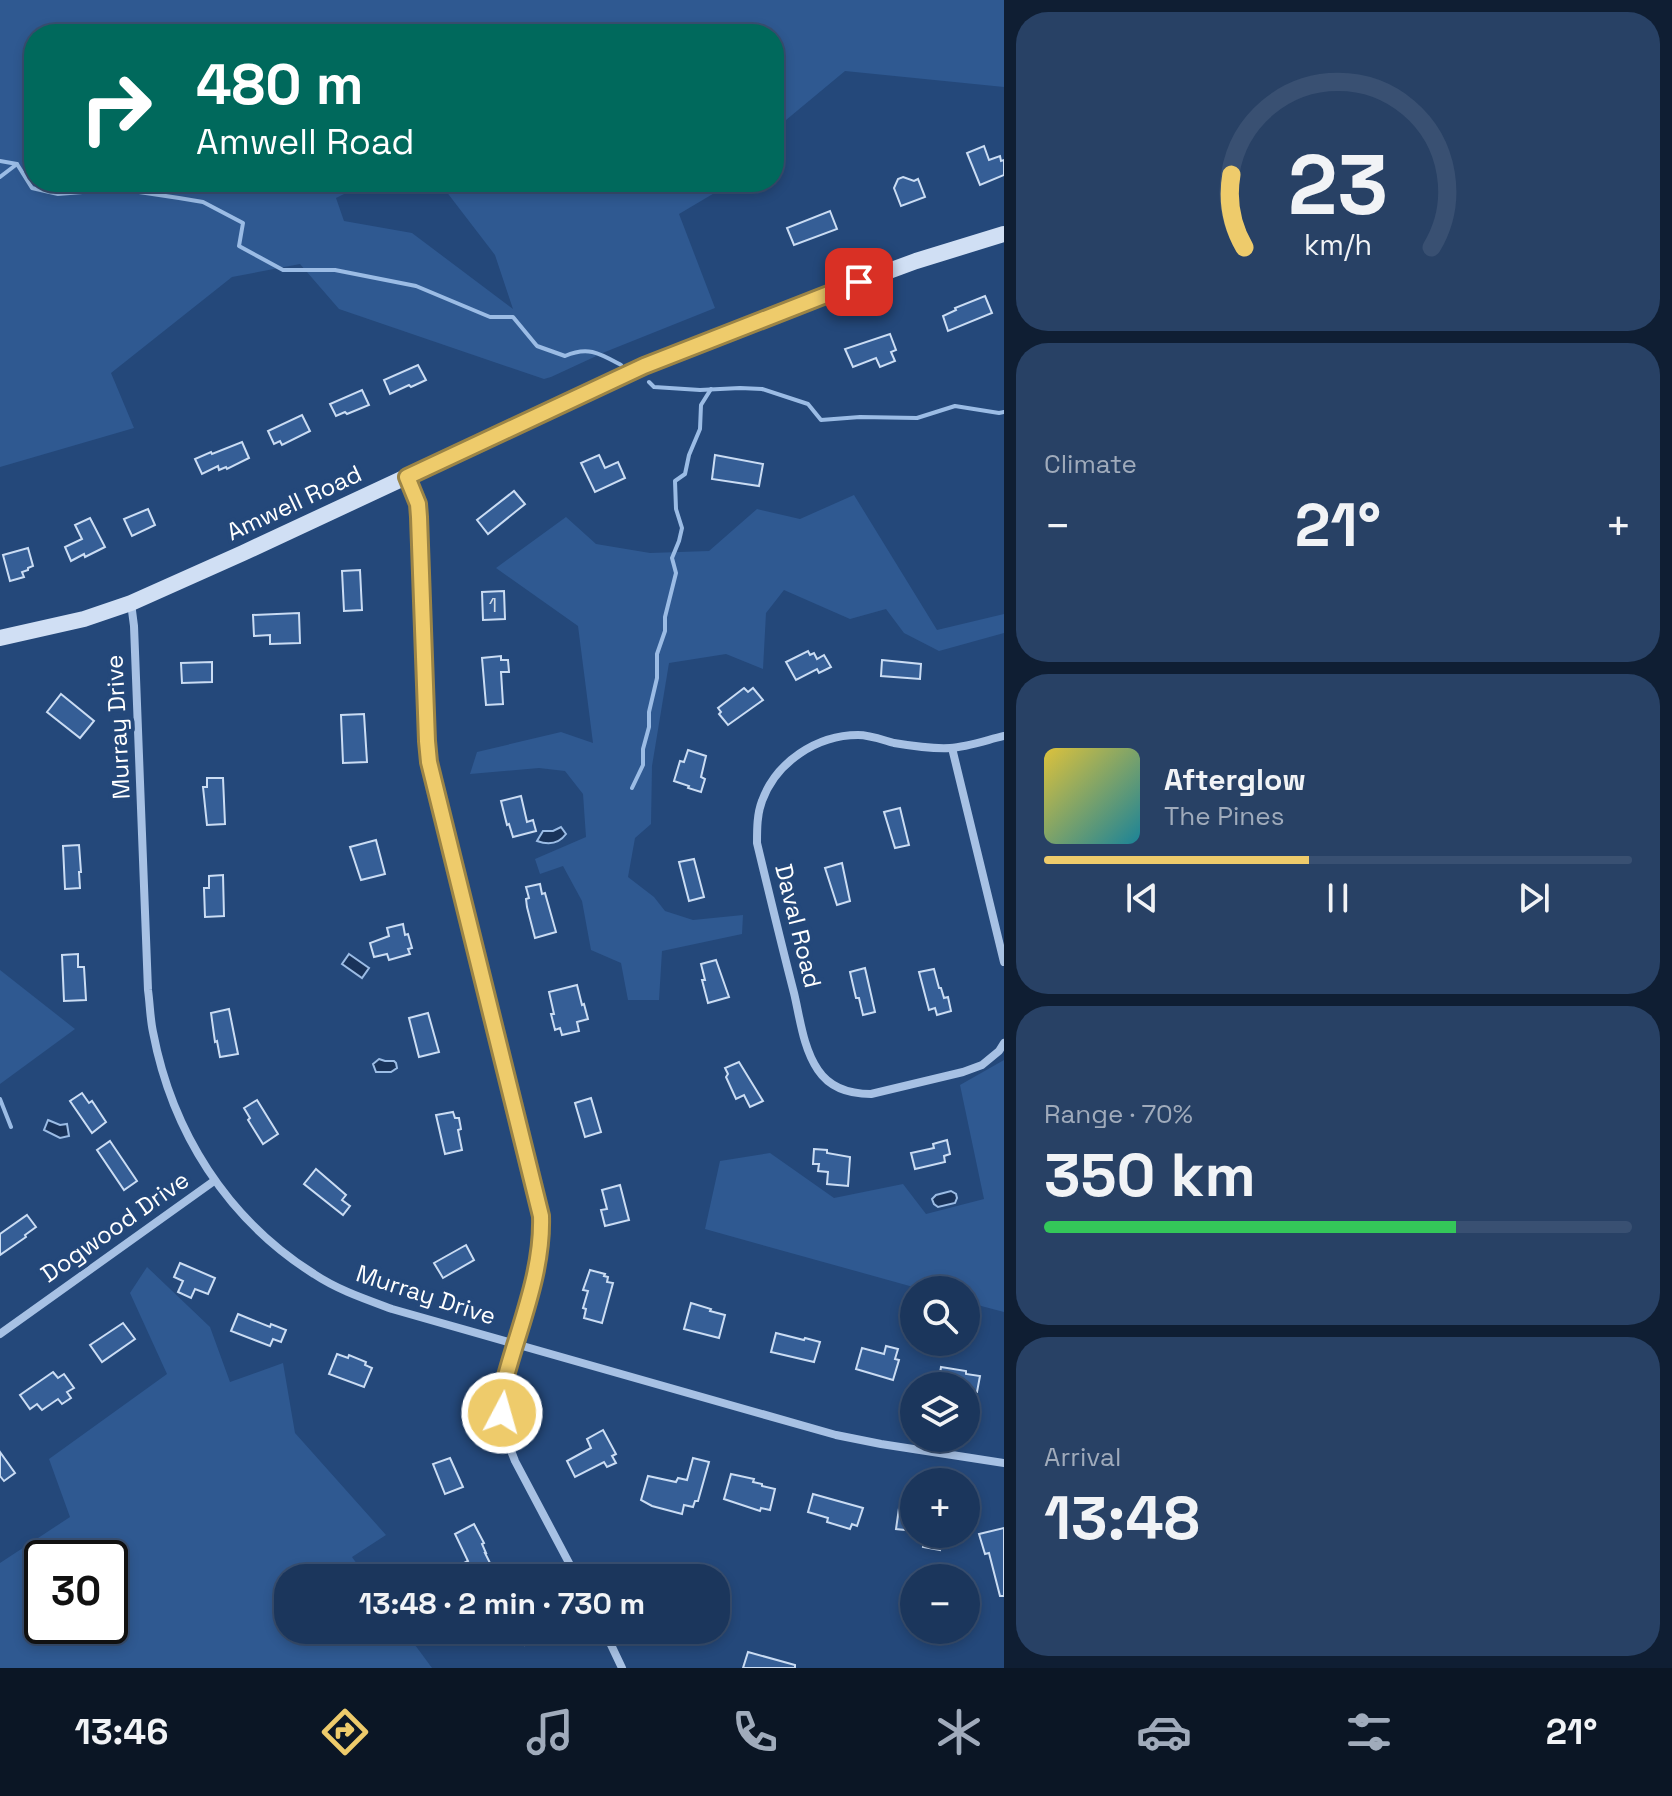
<!DOCTYPE html>
<html lang="en">
<head>
<meta charset="utf-8">
<style>
  :root { --surface:#1b365c; --page:#284165; --text:#f1f3f6; --muted:#a0abbb; --line:#395072; --accent:#eecb6b }
  body { margin:0; font-family:"Space Grotesk",sans-serif; background:var(--page); color:var(--text); height:100vh; display:flex; flex-direction:column; font-size:30px; white-space:nowrap }
  * { box-sizing:border-box; margin:0 }
  p { font-size:26px; color:var(--muted) }
  .icon { flex:none; width:44px; height:44px; fill:none; stroke:currentColor; stroke-width:2; stroke-linecap:round; stroke-linejoin:round }
  .map { position:relative; flex:1; overflow:hidden }
  .details { display:flex; flex-direction:column; gap:12px; padding:12px; background:#0f1e33; width:668px }
  .details>* { flex:none }
  .guide { position:absolute; left:24px; top:24px; width:760px; height:168px; border-radius:32px; box-shadow:0 4px 12px #0003,0 0 0 2px var(--line); background:#00695c; color:#fff; overflow:hidden }
  .controls { position:absolute; left:900px; top:1276px; display:grid; gap:16px }
  .controls a { display:grid; place-items:center; width:80px; height:80px; border-radius:50%; background:var(--surface); box-shadow:0 4px 12px #0003,0 0 0 2px var(--line); font-size:40px }
  .speed { position:absolute; left:24px; top:1540px; display:flex; gap:16px; font-size:40px; font-weight:700; text-align:center }
  .speed>* { display:grid; place-content:center; width:104px; height:104px; border-radius:50%; background:var(--surface); box-shadow:0 4px 12px #0003,0 0 0 2px var(--line); line-height:1 }
  .speed .limit { border:4px solid #111; border-radius:12px; background:#fff; color:#111 }
  .pin { position:absolute; display:grid; place-items:center; width:68px; height:68px; color:#fff; margin:-34px; border-radius:16px; box-shadow:0 4px 12px #0006 }
  .me { position:absolute; width:88px; margin:-44px; rotate:6deg; stroke-linejoin:round; filter:drop-shadow(0 0 6px #0008) }
  .turn { display:flex; align-items:center; gap:28px; height:168px; padding:0 40px; font-size:36px }
  .turn .icon { width:104px; height:104px; stroke-width:2.5 }
  .turn b { display:block; font-size:56px; line-height:68px }
  .big { font-size:60px; font-weight:700; line-height:1.1 }
  .details .card { flex:1; display:flex; flex-direction:column; justify-content:center; gap:12px; min-width:0; padding:0 28px; border-radius:32px; background:var(--page) }
  .details .dial { align-items:center; gap:0 }
  .dial svg { height:208px; overflow:visible; fill:none; stroke:var(--line); stroke-width:7; stroke-linecap:round; text-anchor:middle }
  .dial text { fill:var(--text); stroke:none }
  .song { display:flex; align-items:center; gap:24px }
  .cover { width:96px; height:96px; border-radius:12px; background:linear-gradient(135deg,hsl(50 70% 55%),hsl(190 70% 35%)) }
  .played { height:8px; border-radius:4px; background:linear-gradient(90deg,var(--accent) 45%,var(--line) 45%) }
  .keys { display:flex; justify-content:space-around; direction:ltr }
  .heat { display:flex; justify-content:space-between; align-items:center; font-size:44px; direction:ltr }
  .charge { height:12px; border-radius:6px; background:linear-gradient(90deg,#34c759 70%,var(--line) 0) }
  .trip { position:absolute; left:274px; top:1564px; width:456px; height:80px; border-radius:32px; background:var(--surface); box-shadow:0 4px 12px #0003,0 0 0 2px var(--line); font-weight:700; line-height:80px; text-align:center }
  .tabs { display:flex; height:128px; justify-content:space-around; align-items:center; background:#0b1625; color:var(--muted) }
  .tabs .icon { width:56px; height:56px }
  .tabs .active { color:var(--accent) }
  .tabs b { font-size:36px; color:var(--text) }
  main { display:flex; flex:1; min-height:0 }
  .map>svg:first-child { display:block }
  .green { fill:#2f5991; fill-rule:evenodd }
  .water { fill:#19335a; stroke:#9bbce5; stroke-width:2 }
  .lines { fill:none; stroke-linecap:round; stroke-linejoin:round }
  .stream { stroke:#9bbce5; stroke-width:4 }
  .building { fill:#355e96; stroke:#cadcf3; stroke-width:2 }
  .minor { stroke:#a7c1e4; stroke-width:8 }
  .secondary { stroke:#d0dff4; stroke-width:16 }
  .route-casing { stroke:#9b8446; stroke-width:20 }
  .route { stroke:#eecb6b; stroke-width:14 }
  .labels { text-anchor:middle; stroke-width:8; stroke-linejoin:round; paint-order:stroke }
  .number-label { font-size:20px; fill:#ccd7e5 }
  .street-label { font-size:24px; fill:#fff; stroke:#24487a }
</style>
</head>
<body>
<main>
<div class="map">
<svg width="1004" height="1668" viewBox="0 0 1004 1668">
  <rect width="100%" height="100%" fill="#24487a"/>
  <g class="green">
    <polygon points="0,0 1004,0 1004,87 845,71 774,130 774,34 34,34 34,182 368,182 336,198 344,221 412,233 513,309 495,255 439,182 733,182 679,214 715,308 605,352 551,377 544,379 339,309 300,264 232,277 111,373 134,428 0,467"/>
    <polygon points="854,495 937,630 1004,614 1004,633 939,651 904,633 886,609 850,619 784,590 766,613 763,669 726,654 669,663 652,766 651,824 635,838 628,877 654,897 665,911 693,920 743,915 742,934 662,951 659,1000 628,1000 621,963 591,950 582,901 563,866 540,874 535,859 586,837 583,794 565,771 539,768 470,774 477,752 561,732 593,743 578,626 496,568 566,517 596,544 650,553 709,551 757,509 800,519"/>
    <polygon points="0,970 75,1029 0,1084"/>
    <polygon points="1004,1060 1004,1312 966,1302 966,1290 924,1290 705,1229 720,1161 770,1153 834,1198 903,1184 926,1214 984,1199 960,1085"/>
    <path d="M 147,1267 L 210,1327 L 230,1382 L 283,1363 L 295,1433 L 386,1535 L 352,1557 L 367,1578 L 288,1578 L 288,1630 L 404,1630 L 432,1668 L 0,1668 L 0,1563 L 70,1517 L 49,1459 L 167,1374 L 130,1293 ZM 110,1558 L 110,1626 L 42,1626 L 42,1558 Z"/>
  </g>
  <g class="water">
    <path d="M 561,827 L 566,834 C 558,845 548,845 537,841 L 543,831 L 553,831 Z"/>
    <polygon points="349,954 369,968 362,978 342,964"/>
    <polygon points="379,1059 385,1061 394,1061 396,1063 397,1068 391,1072 376,1072 373,1064"/>
    <polygon points="48,1120 60,1125 67,1124 69,1136 60,1138 44,1130"/>
    <polygon points="951,1191 956,1194 957,1198 955,1203 938,1207 934,1204 932,1199 936,1195"/>
  </g>
  <g class="lines">
    <g class="stream">
      <path d="M 0,161 L 17,164 L 32,188 L 58,194 L 119,189 L 179,198 L 203,202 L 243,223 L 239,246 L 283,270 L 335,270 L 416,286 L 490,317 L 513,317 L 537,346 L 565,356 C 588,346 599,353 621,365"/>
      <polyline points="0,177 17,164"/>
      <polyline points="649,382 654,387 700,390 740,388 762,389 808,404 821,420 860,417 917,418 955,406 999,413 1004,412"/>
      <polyline points="632,788 643,765 643,749 649,727 649,712 657,678 657,654 665,631 665,617 676,573 672,558 679,541 682,528 676,509 675,481 685,474 689,455 700,429 701,405 711,389"/>
      <polyline points="0,1099 11,1127"/>
    </g>
  </g>
  <g class="building">
    <polygon points="984,146 989,160 1000,156 1001,161 1004,160 1004,175 980,185 967,153"/>
    <polygon points="903,177 914,181 918,179 925,197 901,206 894,188 898,179"/>
    <polygon points="830,211 837,229 794,245 787,228"/>
    <polygon points="985,296 992,313 948,331 943,316 956,310 955,308"/>
    <polygon points="890,334 896,350 891,352 895,361 880,367 876,358 853,367 845,349"/>
    <polygon points="418,365 426,380 411,387 409,385 390,394 384,380"/>
    <polygon points="362,390 369,405 347,414 345,412 336,416 330,404"/>
    <polygon points="302,415 310,431 282,445 280,441 274,444 268,431"/>
    <polygon points="242,442 249,458 227,469 226,467 219,470 218,466 202,474 195,459 211,452 212,454"/>
    <polygon points="599,455 605,468 618,462 625,478 595,492 581,463"/>
    <polygon points="715,455 763,464 759,486 712,479"/>
    <polygon points="514,491 525,504 488,534 477,520"/>
    <polygon points="148,509 155,525 132,536 124,519"/>
    <polygon points="90,518 105,547 85,557 84,554 71,561 65,547 82,539 75,525"/>
    <polygon points="28,548 33,566 28,568 28,570 22,572 24,577 10,581 3,555"/>
    <polygon points="360,570 362,610 344,611 342,571"/>
    <polygon points="504,591 505,619 483,620 482,592"/>
    <polygon points="299,613 300,643 270,644 270,635 254,636 253,615"/>
    <polygon points="808,651 810,655 814,653 817,659 824,655 831,667 819,673 817,669 796,680 786,662"/>
    <polygon points="501,656 501,660 508,660 509,672 501,672 503,704 486,705 482,658"/>
    <polygon points="882,660 921,664 920,679 881,676"/>
    <polygon points="212,662 212,682 182,683 181,663"/>
    <polygon points="744,688 748,692 753,688 763,700 728,725 719,714 721,712 718,708"/>
    <polygon points="61,694 94,721 80,738 47,712"/>
    <polygon points="364,714 367,762 343,763 341,715"/>
    <polygon points="688,750 706,756 701,777 705,779 701,792 688,788 689,786 674,781 680,761 684,762"/>
    <polygon points="207,778 223,778 225,824 207,825 203,787 207,787"/>
    <polygon points="521,796 527,822 533,820 536,831 513,837 509,824 507,825 501,801"/>
    <polygon points="900,808 909,845 895,848 884,812"/>
    <polygon points="376,840 385,874 361,880 350,847"/>
    <polygon points="79,845 81,872 79,872 80,888 65,889 63,846"/>
    <polygon points="694,859 704,897 689,901 679,862"/>
    <polygon points="842,863 850,901 837,905 825,868"/>
    <polygon points="223,875 224,916 205,917 204,888 209,888 209,876"/>
    <polygon points="540,884 542,894 545,893 556,932 535,938 527,907 526,899 529,898 526,887"/>
    <polygon points="403,924 405,935 408,934 412,948 408,949 410,954 389,960 387,954 374,957 370,943 389,936 387,928"/>
    <polygon points="78,954 78,967 84,967 86,1000 64,1001 62,955"/>
    <polygon points="716,960 729,997 708,1003 702,980 705,980 701,964"/>
    <polygon points="865,968 875,1012 863,1015 859,998 856,998 850,972"/>
    <polygon points="934,969 939,988 941,988 944,998 948,997 951,1011 937,1015 935,1008 929,1010 919,972"/>
    <polygon points="577,985 582,1005 584,1004 588,1019 577,1022 579,1031 562,1035 560,1028 555,1030 551,1014 554,1014 549,992"/>
    <polygon points="229,1009 238,1054 220,1057 217,1041 215,1042 211,1013"/>
    <polygon points="428,1013 439,1052 419,1057 409,1018"/>
    <polygon points="739,1062 763,1101 750,1107 744,1095 736,1099 726,1077 728,1074 725,1068"/>
    <polygon points="82,1093 89,1103 92,1101 106,1122 92,1133 70,1101"/>
    <polygon points="591,1098 601,1132 585,1137 575,1103"/>
    <polygon points="257,1100 278,1134 263,1144 248,1120 250,1118 244,1108"/>
    <polygon points="453,1112 455,1118 459,1118 461,1129 458,1130 462,1150 445,1154 436,1115"/>
    <polygon points="947,1140 950,1154 944,1156 945,1162 915,1169 911,1153 934,1148 933,1144"/>
    <polygon points="110,1141 137,1181 124,1190 97,1150"/>
    <polygon points="814,1149 827,1150 827,1153 850,1157 848,1186 827,1184 828,1172 818,1171 819,1164 813,1164"/>
    <polygon points="316,1169 346,1195 342,1200 350,1206 343,1215 304,1184"/>
    <polygon points="620,1185 629,1220 605,1226 601,1210 607,1209 602,1190"/>
    <polygon points="27,1215 36,1227 25,1235 26,1237 0,1255 0,1234"/>
    <polygon points="466,1245 474,1260 443,1278 434,1263"/>
    <polygon points="180,1263 215,1278 208,1294 195,1289 191,1298 178,1292 183,1281 174,1277"/>
    <polygon points="590,1270 605,1274 604,1276 608,1277 607,1282 613,1283 602,1323 584,1318 586,1309 583,1308 588,1291 583,1290"/>
    <polygon points="691,1303 711,1309 710,1311 725,1315 719,1338 684,1329"/>
    <polygon points="238,1314 270,1327 271,1324 286,1330 281,1342 273,1339 270,1346 231,1331"/>
    <polygon points="123,1323 135,1339 102,1362 90,1345"/>
    <polygon points="776,1333 804,1340 805,1338 820,1342 814,1362 771,1352"/>
    <polygon points="886,1346 898,1349 895,1359 899,1360 893,1380 856,1369 862,1348 884,1354"/>
    <polygon points="337,1354 348,1358 349,1355 366,1362 365,1365 372,1368 364,1387 329,1374"/>
    <polygon points="941,1367 966,1371 966,1374 980,1376 977,1392 966,1391 966,1386 938,1386"/>
    <polygon points="53,1372 58,1378 64,1374 74,1388 67,1392 71,1398 62,1404 58,1399 42,1410 37,1404 30,1409 20,1395"/>
    <polygon points="603,1430 616,1454 612,1456 616,1463 607,1467 604,1462 575,1477 567,1461 591,1448 587,1439"/>
    <polygon points="0,1452 15,1473 4,1481 0,1476"/>
    <polygon points="450,1458 463,1487 445,1494 433,1464"/>
    <polygon points="693,1458 709,1462 698,1501 695,1501 693,1507 684,1505 682,1514 652,1506 641,1500 648,1476 676,1482 678,1478 687,1480"/>
    <polygon points="731,1474 754,1479 753,1482 762,1484 762,1486 775,1489 770,1510 761,1508 760,1511 724,1499"/>
    <polygon points="813,1494 863,1508 857,1526 852,1524 850,1529 827,1522 828,1518 808,1512"/>
    <polygon points="899,1508 914,1510 914,1531 896,1529"/>
    <polygon points="474,1524 484,1543 482,1544 486,1553 485,1553 491,1565 471,1575 464,1563 468,1561 455,1534"/>
    <polygon points="1004,1528 1004,1596 1000,1596 989,1553 985,1554 979,1534"/>
    <polygon points="925,1534 942,1534 940,1550 923,1547"/>
    <polygon points="517,1630 554,1630 525,1645"/>
    <polygon points="748,1652 795,1665 795,1668 743,1668"/>
  </g>
  <g class="lines">
    <g class="minor">
      <polyline points="407,477 418,504 419,517 427,741 429,762 541,1216 542,1238 539,1261 509,1365 502,1391 502,1413 508,1443 515,1461 577,1578"/>
      <path d="M 131,603 L 134,626 L 148,990 C 150,1004 150,1018 153,1032 C 172,1132 227,1219 314,1274 C 338,1290 365,1299 392,1309 L 836,1435 L 881,1444 L 1004,1463"/>
      <path d="M 1004,736 C 987,740 967,747 950,748 C 932,749 912,746 894,743 C 883,740 870,735 858,735 C 817,735 776,762 762,801 C 757,814 757,829 757,843 C 769,893 781,943 794,993 C 800,1018 803,1048 818,1070 C 830,1088 851,1094 871,1094 L 963,1072 L 982,1065 L 999,1051 L 1004,1043"/>
      <polyline points="952,748 1004,962"/>
      <polyline points="0,1334 214,1181"/>
      <polyline points="604,1630 622,1668"/>
    </g>
    <polyline class="secondary" points="0,638 84,619 131,603 243,553 644,366 859,282 916,261 1004,234"/>
  </g>
  <g class="lines">
    <defs>
      <path id="route" d="M 502,1413 L 502,1391 C 516,1333 543,1276 541,1216 L 429,762 L 427,741 L 419,517 L 418,504 L 407,477 L 644,366 L 859,282"/>
    </defs>
    <use href="#route" class="route-casing"/>
    <use href="#route" class="route"/>
  </g>
  <g class="labels">
    <g class="number-label">
      <text x="493" y="612">1</text>
    </g>
    <g class="street-label">
      <text transform="translate(294 503) rotate(-25)" y="8">Amwell Road</text>
      <text transform="translate(118 727) rotate(-93)" y="8">Murray Drive</text>
      <text transform="translate(798 926) rotate(76)" y="8">Daval Road</text>
      <text transform="translate(115 1227) rotate(-35)" y="8">Dogwood Drive</text>
      <text transform="translate(426 1295) rotate(18)" y="8">Murray Drive</text>
    </g>
  </g>
</svg>
<div class="controls">
<a><svg class="icon" aria-label="search" viewBox="0 0 24 24"><circle cx="10" cy="10" r="6"/><path d="M15 15l6 6"/></svg></a>
<a><svg class="icon" aria-label="layers" viewBox="0 0 24 24"><path d="M12 4l9 5-9 5-9-5zM3 14l9 5 9-5"/></svg></a>
<a>+</a>
<a>−</a>
</div>
<div class="speed"><div class="limit">30</div></div>
<div class="pin" style="left:859px;top:282px;background:#d93025"><svg class="icon" aria-label="arrive" viewBox="0 0 24 24"><path d="M6 21V4h12l-3 4 3 4H6"/></svg></div>
<svg class="me" style="left:502px;top:1413px" viewBox="-20 -20 40 40"><circle r="17" fill="#eecb6b" stroke="#fff" stroke-width="3"/><path d="M0-11L8 9 0 5-8 9z" fill="#fff"/></svg>
<div class="trip">13:48 · 2 min · 730 m</div>
<div class="guide">
<div class="turn"><svg class="icon" aria-label="right" viewBox="0 0 24 24"><path d="M7 20v-9h11M14 6l5 5-5 5"/></svg><div><b>480 m</b>Amwell Road</div></div>
</div>
</div>
<section class="details">
<div class="card dial"><svg viewBox="0 0 100 80">
<path d="M14 69A42 42 0 1 1 86 69"/>
<path d="M14 69A42 42 0 0 1 9 41" stroke="#eecb6b"/>
<text x="50" y="56" font-size="32" font-weight="700">23</text>
<text x="50" y="72" font-size="11">km/h</text>
</svg></div>
<div class="card"><p>Climate</p>
<div class="heat"><a>−</a><b class="big">21°</b><a>+</a></div>
</div>
<div class="card">
<div class="song"><i class="cover"></i><div><b>Afterglow</b><p>The Pines</p></div></div>
<div class="played"></div>
<div class="keys"><svg class="icon" aria-label="previous" viewBox="0 0 24 24"><path d="M18 5L8 12l10 7zM5 5v14"/></svg><svg class="icon" aria-label="pause" viewBox="0 0 24 24"><path d="M8 5v14M16 5v14"/></svg><svg class="icon" aria-label="next" viewBox="0 0 24 24"><path d="M6 5l10 7-10 7zM19 5v14"/></svg></div>
</div>
<div class="card"><p>Range · 70%</p><b class="big">350 km</b><div class="charge"></div></div>
<div class="card"><p>Arrival</p><b class="big">13:48</b></div>
</section>
</main>
<nav class="tabs">
<b>13:46</b>
<svg class="icon active" aria-label="directions" viewBox="0 0 24 24"><path d="M12 3l9 9-9 9-9-9zM9 14v-3h6M13 9l2 2-2 2"/></svg>
<svg class="icon" aria-label="music" viewBox="0 0 24 24"><path d="M9 18V5l10-2v13"/><circle cx="6" cy="18" r="3"/><circle cx="16" cy="16" r="3"/></svg>
<svg class="icon" aria-label="phone" viewBox="0 0 24 24"><path d="M5 4h4l2 5-3 2q2 4 5 5l2-3 5 2v4C11 20 4 13 5 4z"/></svg>
<svg class="icon" aria-label="climate" viewBox="0 0 24 24"><path d="M12 3v18M4 7l16 10M4 17L20 7"/></svg>
<svg class="icon" aria-label="car" viewBox="0 0 24 24"><path d="M5 17H2v-5l4-1 3-4h7l3 4 3 1v5h-3M9 17h6M6 11h13"/><circle cx="7" cy="17" r="2"/><circle cx="17" cy="17" r="2"/></svg>
<svg class="icon" aria-label="filters" viewBox="0 0 24 24"><path d="M4 7h16M4 17h16"/><circle cx="9" cy="7" r="2"/><circle cx="15" cy="17" r="2"/></svg>
<b>21°</b>
</nav>
</body>
</html>
